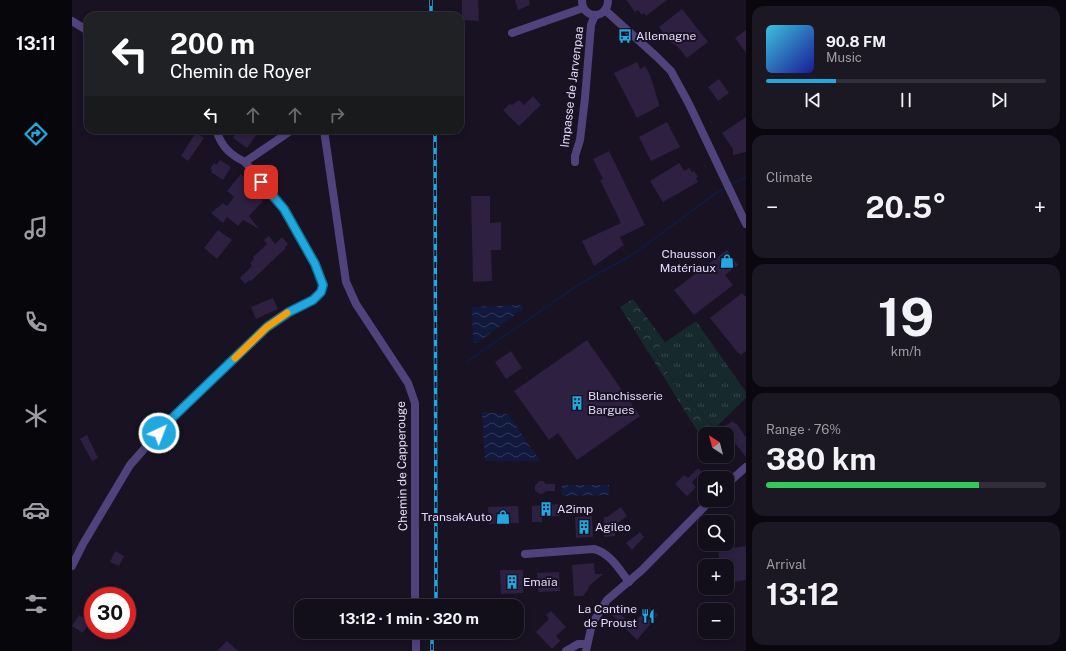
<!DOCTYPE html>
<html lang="en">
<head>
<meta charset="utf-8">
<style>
  :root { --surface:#120e1a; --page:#1b1723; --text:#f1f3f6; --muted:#9c9ca2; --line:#312e39; --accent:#1fa9e0 }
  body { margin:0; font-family:"Public Sans",sans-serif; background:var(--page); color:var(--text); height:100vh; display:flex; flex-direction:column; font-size:15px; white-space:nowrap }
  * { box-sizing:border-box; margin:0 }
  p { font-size:13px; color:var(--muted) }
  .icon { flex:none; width:22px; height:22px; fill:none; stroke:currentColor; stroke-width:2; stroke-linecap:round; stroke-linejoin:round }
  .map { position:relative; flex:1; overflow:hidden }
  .side { display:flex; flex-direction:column; gap:6px; padding:6px; background:#0a080e; width:320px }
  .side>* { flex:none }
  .banner { position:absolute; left:12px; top:12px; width:380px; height:122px; border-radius:12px; box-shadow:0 2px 6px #0003,0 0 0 1px var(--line); background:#202124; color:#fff; overflow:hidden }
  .needle { width:26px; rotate:324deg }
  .buttons { position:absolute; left:626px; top:427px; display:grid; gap:8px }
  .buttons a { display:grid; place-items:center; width:36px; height:36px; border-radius:8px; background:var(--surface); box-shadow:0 2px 6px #0003,0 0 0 1px var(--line); font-size:20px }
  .speed { position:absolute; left:12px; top:587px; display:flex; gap:8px; font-size:20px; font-weight:700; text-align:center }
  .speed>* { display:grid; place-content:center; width:52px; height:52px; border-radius:50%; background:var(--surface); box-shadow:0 2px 6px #0003,0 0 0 1px var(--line); line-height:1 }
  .speed .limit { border:6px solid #d22; background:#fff; color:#111 }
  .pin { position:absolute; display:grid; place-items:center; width:34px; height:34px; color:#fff; margin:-17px; border-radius:8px; box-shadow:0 2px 6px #0006 }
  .me { position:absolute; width:44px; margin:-22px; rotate:43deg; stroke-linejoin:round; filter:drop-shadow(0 0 3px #0008) }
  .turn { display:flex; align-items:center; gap:14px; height:84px; padding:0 20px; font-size:18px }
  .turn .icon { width:52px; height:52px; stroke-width:2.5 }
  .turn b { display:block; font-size:28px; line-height:34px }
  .lanes { display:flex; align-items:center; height:38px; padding:0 20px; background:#0003; justify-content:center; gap:20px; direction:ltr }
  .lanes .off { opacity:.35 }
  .big { font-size:30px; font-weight:700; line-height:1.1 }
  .side .widget { flex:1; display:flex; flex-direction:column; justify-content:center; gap:6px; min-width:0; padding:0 14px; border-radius:12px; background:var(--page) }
  .side .dial { align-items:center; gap:0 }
  .dial b { font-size:52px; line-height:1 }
  .song { display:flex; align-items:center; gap:12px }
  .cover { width:48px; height:48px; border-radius:6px; background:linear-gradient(135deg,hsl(190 70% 55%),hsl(240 70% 35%)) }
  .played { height:4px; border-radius:2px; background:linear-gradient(90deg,var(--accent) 25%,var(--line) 25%) }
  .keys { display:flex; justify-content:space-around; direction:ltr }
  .heat { display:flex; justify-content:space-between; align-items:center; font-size:22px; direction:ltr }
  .charge { height:6px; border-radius:3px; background:linear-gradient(90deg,#34c759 76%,var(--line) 0) }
  .trip { position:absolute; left:222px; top:599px; width:230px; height:40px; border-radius:12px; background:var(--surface); box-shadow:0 2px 6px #0003,0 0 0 1px var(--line); font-weight:700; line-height:40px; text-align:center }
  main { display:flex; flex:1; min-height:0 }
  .tab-bar { display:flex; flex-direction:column; width:72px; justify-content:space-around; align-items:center; background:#07060a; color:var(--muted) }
  .tab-bar .icon { width:28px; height:28px }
  .tab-bar .current { color:var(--accent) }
  .tab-bar b { font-size:18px; color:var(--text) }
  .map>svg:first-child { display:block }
  .grass { fill:url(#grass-tufts) }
  .forest { fill:url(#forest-crowns) }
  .water { fill:url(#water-waves) }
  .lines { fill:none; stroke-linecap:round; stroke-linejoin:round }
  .stream { stroke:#11193d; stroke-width:2 }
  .building { fill:#2d2041 }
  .street { stroke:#50437c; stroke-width:8 }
  .rail-casing { stroke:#1fa9e0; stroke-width:3.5 }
  .rail { stroke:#181223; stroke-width:2; stroke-dasharray:6; stroke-linecap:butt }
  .route-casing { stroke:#146e92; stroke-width:10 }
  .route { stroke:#1fa9e0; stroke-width:7 }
  .slow { stroke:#f59e0b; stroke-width:7 }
  .labels { text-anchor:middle; stroke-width:4; stroke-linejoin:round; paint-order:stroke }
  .poi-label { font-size:12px; fill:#e3d9fa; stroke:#181223; text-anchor:start }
  .street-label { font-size:12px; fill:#e3d9fa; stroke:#181223 }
</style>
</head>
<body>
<main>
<nav class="tab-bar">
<b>13:11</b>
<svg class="icon current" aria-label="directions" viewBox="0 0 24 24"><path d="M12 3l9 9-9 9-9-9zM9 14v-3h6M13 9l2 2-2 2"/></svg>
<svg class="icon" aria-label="music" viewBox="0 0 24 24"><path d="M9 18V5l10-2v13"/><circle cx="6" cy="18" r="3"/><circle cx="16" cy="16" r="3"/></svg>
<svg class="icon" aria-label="phone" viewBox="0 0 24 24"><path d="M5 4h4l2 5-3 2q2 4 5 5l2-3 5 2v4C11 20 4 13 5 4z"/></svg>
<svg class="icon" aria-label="climate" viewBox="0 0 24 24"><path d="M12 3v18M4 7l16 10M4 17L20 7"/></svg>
<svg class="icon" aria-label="car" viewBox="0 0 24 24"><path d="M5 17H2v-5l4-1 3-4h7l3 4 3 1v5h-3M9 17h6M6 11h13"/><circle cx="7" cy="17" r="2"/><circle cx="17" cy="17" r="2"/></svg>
<svg class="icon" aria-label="filters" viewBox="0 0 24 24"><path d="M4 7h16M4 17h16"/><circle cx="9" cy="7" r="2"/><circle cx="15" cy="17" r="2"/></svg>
</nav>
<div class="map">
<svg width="674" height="651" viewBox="0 0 674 651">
  <defs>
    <pattern id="grass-tufts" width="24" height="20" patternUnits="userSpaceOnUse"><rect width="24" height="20" fill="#16292c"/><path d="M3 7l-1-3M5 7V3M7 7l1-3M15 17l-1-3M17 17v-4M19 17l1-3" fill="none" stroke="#38474c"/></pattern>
    <pattern id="forest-crowns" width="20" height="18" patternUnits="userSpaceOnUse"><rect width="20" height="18" fill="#16292c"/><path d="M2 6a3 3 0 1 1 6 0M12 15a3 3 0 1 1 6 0" fill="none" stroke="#38474c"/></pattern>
    <pattern id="water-waves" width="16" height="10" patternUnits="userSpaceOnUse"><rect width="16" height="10" fill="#11193d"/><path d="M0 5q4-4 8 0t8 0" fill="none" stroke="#343a5a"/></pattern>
  </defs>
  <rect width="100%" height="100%" fill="#181223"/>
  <polygon class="grass" points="624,321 674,392 674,398 643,428 610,395 582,350"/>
  <polygon class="forest" points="561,299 593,342 582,351 610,395 643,428 637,434 633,434 633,438 631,440 548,307"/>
  <g class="water">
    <polygon points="449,305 451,309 405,343 401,343 400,307"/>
    <polygon points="410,412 436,414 468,461 413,461"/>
    <polygon points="490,485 537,485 537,495 490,496"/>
  </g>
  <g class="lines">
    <g class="stream">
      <polyline points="657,185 674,177"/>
      <polyline points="396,361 509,283 560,255 644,193 654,187"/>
    </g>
  </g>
  <g class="building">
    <polygon points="390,0 406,0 407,21 390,20"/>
    <polygon points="443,0 457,0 458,5 446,10"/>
    <polygon points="554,0 595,0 574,16 572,13 570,15 566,10 563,12"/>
    <polygon points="610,9 636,42 615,58 605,46 598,42 598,33 592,34 587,27"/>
    <polygon points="674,30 674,53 663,38"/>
    <polygon points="565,62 568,69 573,66 578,75 587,104 587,106 565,118 542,73"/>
    <polygon points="647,79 657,93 646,101 636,87"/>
    <polygon points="461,96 469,105 447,126 431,110 438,104 440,105 447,100 452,105"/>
    <polygon points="674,117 674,152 661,155 661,149 650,133"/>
    <polygon points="595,122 608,147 579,161 567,137"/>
    <polygon points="166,130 188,130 175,148 161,138"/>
    <polygon points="124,132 132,138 116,161 109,156"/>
    <polygon points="537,151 573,225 548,237 552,245 522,266 510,241 549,223 528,180 531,179 521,159"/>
    <polygon points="148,160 159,167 151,180 139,172 140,170 138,169 142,163 144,165"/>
    <polygon points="607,163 612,171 617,168 620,172 622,171 626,177 624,178 626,182 591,202 578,181"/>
    <polygon points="169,174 182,187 179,190 191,201 177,216 187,229 171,220 166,226 155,217 151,223 139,213 151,203 155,206 162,197 155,191"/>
    <polygon points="399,196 418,196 418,223 429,222 429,250 419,250 420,281 401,282"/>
    <polygon points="146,230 160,240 145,259 132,248"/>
    <polygon points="197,236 203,244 210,237 216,244 213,247 214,248 179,281 178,280 173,284 168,278 180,266 178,263 182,259 181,257 195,244 192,240"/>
    <polygon points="655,250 666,265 653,275 661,285 622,315 602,290"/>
    <polygon points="670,293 674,297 674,351 669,355 667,353 666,353 638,318"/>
    <polygon points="201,298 206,309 184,319 179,307"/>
    <polygon points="515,340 568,416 505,460 486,433 477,440 442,391"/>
    <polygon points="439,351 450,368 434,379 423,362"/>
    <polygon points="661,421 663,424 664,423 674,437 674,457 658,437 660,436 653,426"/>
    <polygon points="15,435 26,458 20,461 8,439"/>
    <polygon points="625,469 627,469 630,472 620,482 624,487 615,496 603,484 612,475 616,478"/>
    <polygon points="467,481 471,481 474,484 483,484 483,491 475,491 470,494 466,493 463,490 463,486"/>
    <polygon points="487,504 488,516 470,517 470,522 460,522 460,506"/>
    <polygon points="446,506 447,523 417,524 416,507"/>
    <polygon points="549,507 555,516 543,525 543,536 532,537 532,517 535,517"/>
    <polygon points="520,516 521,537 504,538 503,517"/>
    <polygon points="568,532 572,537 560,550 554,543"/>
    <polygon points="674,546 674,580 655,583 655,566 648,566 646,550"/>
    <polygon points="43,551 52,556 47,566 38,562"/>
    <polygon points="522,563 523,574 531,574 516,587 517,588 511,596 502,596 500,565"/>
    <polygon points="428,570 451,570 451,593 429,594"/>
    <polygon points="487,572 488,591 466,592 465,573"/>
    <polygon points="549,603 555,608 549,615 561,624 576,607 586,615 565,640 539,614"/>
    <polygon points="479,611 494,627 484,636 488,641 480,649 464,632 477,619 474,615"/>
    <polygon points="7,615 18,622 11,633 0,626"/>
    <polygon points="155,641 166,651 145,651"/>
  </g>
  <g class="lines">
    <g class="street">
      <path d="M 510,0 C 510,20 536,20 536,0"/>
      <polyline points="533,10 585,57 599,71 617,104 674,224"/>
      <polyline points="0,21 16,31"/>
      <polyline points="440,33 511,8"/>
      <path d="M 144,130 C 150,147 157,154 173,162 L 220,130"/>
      <polyline points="252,130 274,282 284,304 336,383 343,403 343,606"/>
      <polyline points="503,162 503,156 508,140 513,98 519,25 523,15"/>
      <polyline points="655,484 674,467"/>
      <path d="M 453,554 L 522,549 C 538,553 547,569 557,582"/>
      <polyline points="0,566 11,544 58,465 96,422 195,327 217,312 241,300 249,292 251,285 243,264 212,209 173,162"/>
      <polyline points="344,632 344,651"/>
      <polyline points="494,651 506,644 514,644"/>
      <polyline points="514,651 520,624 535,600 570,570 639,500"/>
    </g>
    <defs>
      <g id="rail">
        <polyline points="359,0 359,16"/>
        <polyline points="363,130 364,606"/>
        <polyline points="360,632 360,651"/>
      </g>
    </defs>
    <use href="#rail" class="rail-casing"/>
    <use href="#rail" class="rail"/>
  </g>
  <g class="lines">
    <defs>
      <polyline id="route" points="87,433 96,422 195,327 217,312 241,300 249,292 251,285 243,264 212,209 189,182"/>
    </defs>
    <use href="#route" class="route-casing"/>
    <use href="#route" class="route"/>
    <polyline class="slow" points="163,358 195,327 215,313"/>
  </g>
  <defs>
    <symbol id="bus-bare" viewBox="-9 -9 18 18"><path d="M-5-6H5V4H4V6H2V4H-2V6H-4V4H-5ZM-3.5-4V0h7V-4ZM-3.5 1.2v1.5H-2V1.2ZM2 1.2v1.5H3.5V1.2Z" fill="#1fa9e0" stroke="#181223" stroke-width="2.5" paint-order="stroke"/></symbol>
    <symbol id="shop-bare" viewBox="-9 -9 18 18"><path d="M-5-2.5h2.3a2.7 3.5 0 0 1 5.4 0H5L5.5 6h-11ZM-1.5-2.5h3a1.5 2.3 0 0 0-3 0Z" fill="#1fa9e0" stroke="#181223" stroke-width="2.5" paint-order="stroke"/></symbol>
    <symbol id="building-bare" viewBox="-9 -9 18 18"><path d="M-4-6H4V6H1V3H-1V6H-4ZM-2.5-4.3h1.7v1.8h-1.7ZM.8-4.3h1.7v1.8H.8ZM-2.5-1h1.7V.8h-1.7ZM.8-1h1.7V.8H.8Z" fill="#1fa9e0" stroke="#181223" stroke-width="2.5" paint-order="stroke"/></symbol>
    <symbol id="restaurant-bare" viewBox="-9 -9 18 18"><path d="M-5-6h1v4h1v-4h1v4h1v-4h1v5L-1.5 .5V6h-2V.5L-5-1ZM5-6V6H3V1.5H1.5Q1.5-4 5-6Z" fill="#1fa9e0" stroke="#181223" stroke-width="2.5" paint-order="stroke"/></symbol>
  </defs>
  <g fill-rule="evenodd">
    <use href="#bus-bare" x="543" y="26" width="20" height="20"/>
    <use href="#shop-bare" x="645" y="251" width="20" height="20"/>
    <use href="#building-bare" x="495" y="393" width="20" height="20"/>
    <use href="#building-bare" x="464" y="499" width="20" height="20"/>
    <use href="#shop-bare" x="421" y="507" width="20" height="20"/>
    <use href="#building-bare" x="502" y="517" width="20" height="20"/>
    <use href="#building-bare" x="430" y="572" width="20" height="20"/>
    <use href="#restaurant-bare" x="566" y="606" width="20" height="20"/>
  </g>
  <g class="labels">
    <g class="poi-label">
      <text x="564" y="40">Allemagne</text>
      <text x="644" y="258" text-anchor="end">Chausson<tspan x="644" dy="14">Matériaux</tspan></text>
      <text x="516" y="400">Blanchisserie<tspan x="516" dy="14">Bargues</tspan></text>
      <text x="485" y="513">A2imp</text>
      <text x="420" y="521" text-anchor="end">TransakAuto</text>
      <text x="523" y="531">Agileo</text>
      <text x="451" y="586">Emaïa</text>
      <text x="565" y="613" text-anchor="end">La Cantine<tspan x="565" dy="14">de Proust</tspan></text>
    </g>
    <g class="street-label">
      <text transform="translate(500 87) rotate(-83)" y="4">Impasse de Jarvenpaa</text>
      <text transform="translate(330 466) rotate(-91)" y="4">Chemin de Capperouge</text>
    </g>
  </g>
</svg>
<div class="buttons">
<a><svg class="needle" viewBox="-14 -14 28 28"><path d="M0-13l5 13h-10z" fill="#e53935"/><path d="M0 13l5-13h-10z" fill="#9c9ca2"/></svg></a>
<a><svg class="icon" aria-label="sound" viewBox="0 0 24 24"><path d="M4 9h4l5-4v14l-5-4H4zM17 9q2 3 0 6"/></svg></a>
<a><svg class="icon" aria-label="search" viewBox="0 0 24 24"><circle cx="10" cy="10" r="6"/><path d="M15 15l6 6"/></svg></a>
<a>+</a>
<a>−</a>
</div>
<div class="speed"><div class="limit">30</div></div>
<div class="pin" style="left:189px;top:182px;background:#d93025"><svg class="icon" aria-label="arrive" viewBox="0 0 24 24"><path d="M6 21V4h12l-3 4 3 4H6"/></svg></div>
<svg class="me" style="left:87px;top:433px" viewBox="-20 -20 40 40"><circle r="17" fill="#1fa9e0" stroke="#fff" stroke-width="3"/><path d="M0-11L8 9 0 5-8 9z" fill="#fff"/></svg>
<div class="trip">13:12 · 1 min · 320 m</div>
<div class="banner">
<div class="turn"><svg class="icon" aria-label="left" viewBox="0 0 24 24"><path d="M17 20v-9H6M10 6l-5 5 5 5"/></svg><div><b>200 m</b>Chemin de Royer</div></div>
<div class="lanes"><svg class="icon" aria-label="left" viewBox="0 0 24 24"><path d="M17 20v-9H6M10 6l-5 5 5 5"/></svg><svg class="icon off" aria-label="ahead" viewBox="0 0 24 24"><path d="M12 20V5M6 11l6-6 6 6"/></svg><svg class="icon off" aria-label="ahead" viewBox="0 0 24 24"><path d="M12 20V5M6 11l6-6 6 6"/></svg><svg class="icon off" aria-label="right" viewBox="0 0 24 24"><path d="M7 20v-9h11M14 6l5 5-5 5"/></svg></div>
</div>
</div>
<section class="side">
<div class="widget">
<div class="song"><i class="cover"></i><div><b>90.8 FM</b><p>Music</p></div></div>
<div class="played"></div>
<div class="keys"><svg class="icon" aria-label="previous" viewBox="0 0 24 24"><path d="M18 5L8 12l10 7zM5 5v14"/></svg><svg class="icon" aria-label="pause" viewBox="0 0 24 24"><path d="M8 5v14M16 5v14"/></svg><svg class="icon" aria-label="next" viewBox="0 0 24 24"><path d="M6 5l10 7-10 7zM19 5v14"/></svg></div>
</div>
<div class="widget"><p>Climate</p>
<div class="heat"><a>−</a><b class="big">20.5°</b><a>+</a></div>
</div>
<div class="widget dial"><b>19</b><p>km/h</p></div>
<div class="widget"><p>Range · 76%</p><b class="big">380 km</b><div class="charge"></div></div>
<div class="widget"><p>Arrival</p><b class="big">13:12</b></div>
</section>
</main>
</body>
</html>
